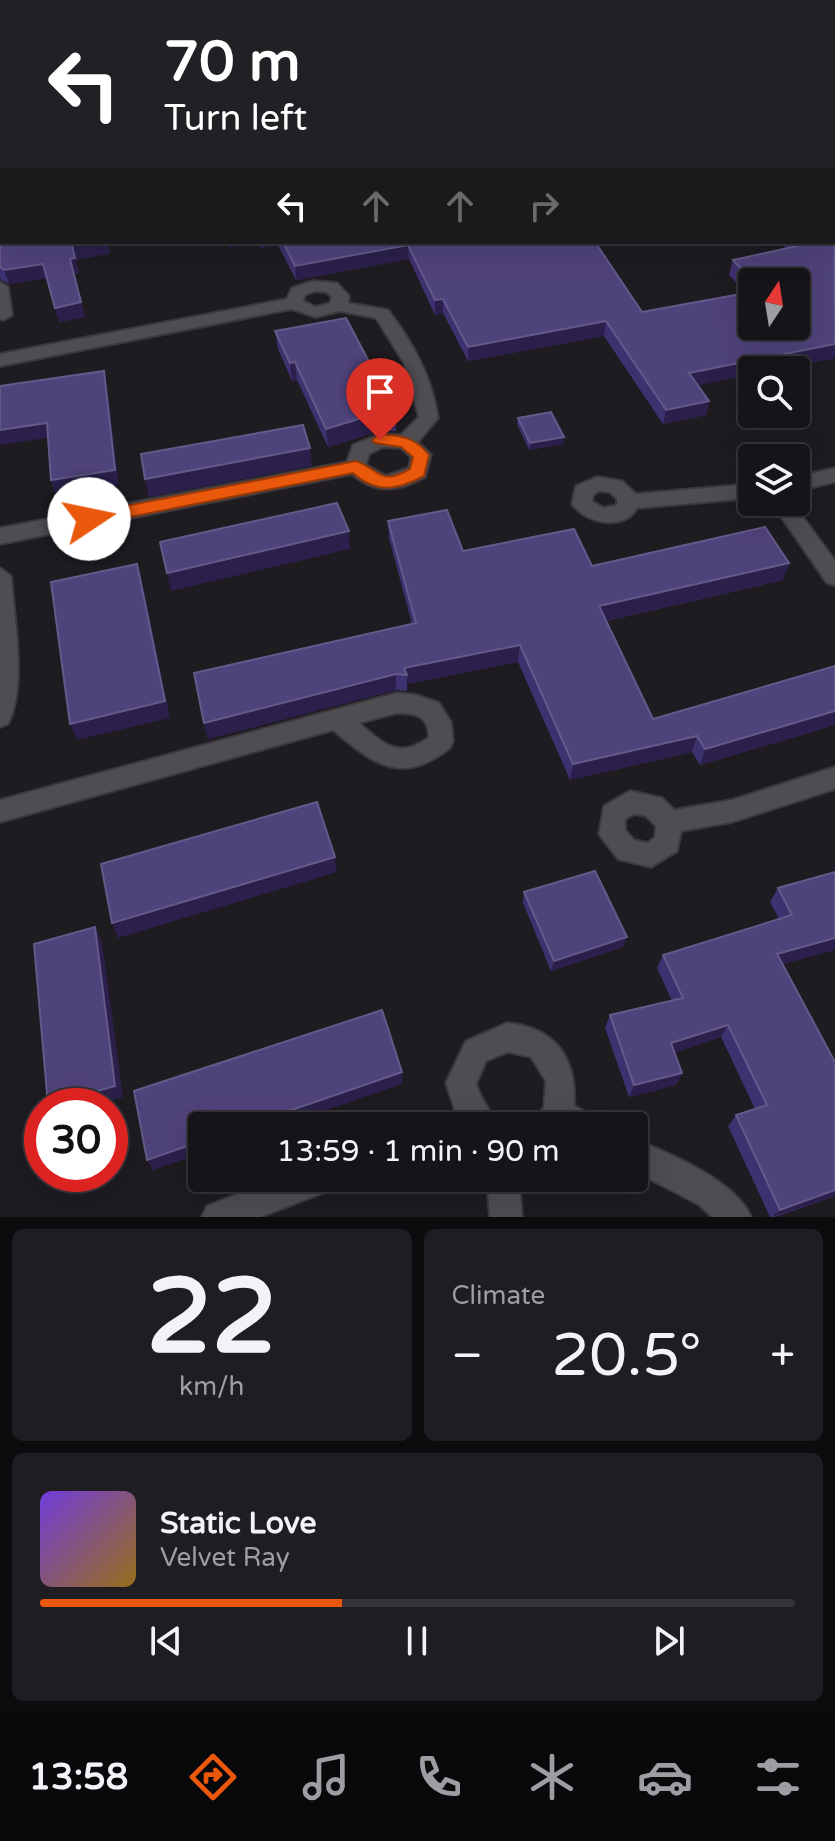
<!DOCTYPE html>
<html lang="en">
<head>
<meta charset="utf-8">
<style>
  :root { --surface:#161419; --page:#1f1d22; --text:#f1f3f6; --muted:#9e9ea2; --line:#353338; --accent:#ea580c }
  body { margin:0; font-family:"Varela Round",sans-serif; background:var(--page); color:var(--text); height:100vh; display:flex; flex-direction:column; font-size:30px; white-space:nowrap }
  * { box-sizing:border-box; margin:0 }
  p { font-size:26px; color:var(--muted) }
  .icon { flex:none; width:44px; height:44px; fill:none; stroke:currentColor; stroke-width:2; stroke-linecap:round; stroke-linejoin:round }
  .map { position:relative; height:1217px; overflow:hidden }
  .details { display:flex; flex-direction:column; gap:12px; padding:12px; background:#0c0b0e; flex:1 }
  .details>* { flex:none }
  .banner { position:absolute; left:0px; top:0px; width:836px; height:244px; box-shadow:0 8px 32px #0002,0 0 0 2px var(--line); background:#202124; color:#fff; overflow:hidden }
  .needle { width:52px; rotate:12deg }
  .buttons { position:absolute; left:738px; top:268px; display:grid; gap:16px }
  .buttons a { display:grid; place-items:center; width:72px; height:72px; border-radius:8px; background:var(--surface); box-shadow:0 8px 32px #0002,0 0 0 2px var(--line); font-size:40px }
  .speed { position:absolute; left:24px; top:1088px; display:flex; gap:16px; font-size:40px; font-weight:700; text-align:center }
  .speed>* { display:grid; place-content:center; width:104px; height:104px; border-radius:50%; background:var(--surface); box-shadow:0 8px 32px #0002,0 0 0 2px var(--line); line-height:1 }
  .speed .limit { border:12px solid #d22; background:#fff; color:#111 }
  .pin { position:absolute; display:grid; place-items:center; width:68px; height:68px; color:#fff; margin:-82px -34px; border-radius:50% 50% 50% 0; rotate:-45deg; box-shadow:0 0 8px #0007 }
  .pin .icon { rotate:45deg }
  .me { position:absolute; width:88px; margin:-44px; rotate:79deg; stroke-linejoin:round; filter:drop-shadow(0 0 6px #0008) }
  .turn { display:flex; align-items:center; gap:28px; height:168px; padding:0 32px; font-size:36px }
  .turn .icon { width:104px; height:104px; stroke-width:2.5 }
  .turn b { display:block; font-size:56px; line-height:68px }
  .lanes { display:flex; align-items:center; height:76px; padding:0 32px; background:#0003; justify-content:center; gap:40px; direction:ltr }
  .lanes .off { opacity:.35 }
  .big { font-size:60px; font-weight:600; line-height:1.1 }
  .details .widget { flex:1; display:flex; flex-direction:column; justify-content:center; gap:12px; min-width:0; padding:0 28px; border-radius:12px; background:var(--page) }
  .details .dial { align-items:center; gap:0 }
  .dial b { font-size:104px; line-height:1 }
  .song { display:flex; align-items:center; gap:24px }
  .cover { width:96px; height:96px; border-radius:12px; background:linear-gradient(135deg,hsl(260 70% 55%),hsl(40 70% 35%)) }
  .played { height:8px; border-radius:4px; background:linear-gradient(90deg,var(--accent) 40%,var(--line) 40%) }
  .keys { display:flex; justify-content:space-around; direction:ltr }
  .heat { display:flex; justify-content:space-between; align-items:center; font-size:44px; direction:ltr }
  .details .tiles { flex:1; display:grid; gap:12px; grid-template-columns:1fr 1fr }
  .widget:last-child { grid-column:span 2 }
  .trip { position:absolute; left:188px; top:1112px; width:460px; height:80px; border-radius:8px; background:var(--surface); box-shadow:0 8px 32px #0002,0 0 0 2px var(--line); font-weight:600; line-height:80px; text-align:center }
  .menu { display:flex; height:128px; justify-content:space-around; align-items:center; background:#09080a; color:var(--muted) }
  .menu .icon { width:56px; height:56px }
  .menu .current { color:var(--accent) }
  .menu b { font-size:36px; color:var(--text) }
  .map>svg:first-child { display:block }
  .lines { fill:none; stroke-linecap:round; stroke-linejoin:round }
  .minor-casing { stroke:#3a383c; stroke-width:4 }
  .secondary-casing { stroke:#3a383c; stroke-width:4 }
  .minor { fill:#4f4c52; fill-rule:evenodd }
  .secondary { fill:#795b75; fill-rule:evenodd }
  .wall { fill:#3e316f; fill-rule:evenodd }
  .shaded-wall { fill:#2a204b }
  .building { fill:#4f437b; stroke:#645a8a; stroke-width:2 }
  .route { fill:#ea580c; stroke:#983908; stroke-width:2 }
</style>
</head>
<body>
<div class="map">
<svg width="835" height="1217" viewBox="0 0 835 1217">
  <rect width="100%" height="100%" fill="#1e1b21"/>
  <g class="lines">
    <defs>
      <g id="minor">
        <polygon points="90,0 102,0 103,2 91,2"/>
        <polygon points="655,0 668,0 669,2 656,2"/>
        <rect x="0" y="174" width="2" height="10"/>
        <polygon points="2,198 2,208 0,209 0,199"/>
        <path d="M 313,281 L 337,283 L 349,296 L 348,303 L 388,310 C 413,343 432,377 438,418 L 418,442 L 431,455 L 425,477 C 399,491 376,495 352,474 L 0,544 L 0,528 L 347,462 L 353,445 L 380,434 L 401,435 L 419,417 L 404,363 L 376,318 L 340,311 L 316,317 L 291,309 L 0,366 L 0,354 L 287,299 L 292,288 ZM 315,291 L 326,292 L 332,297 L 330,303 L 316,307 L 303,301 L 305,295 ZM 383,447 L 401,448 L 411,457 L 409,468 L 386,476 L 366,465 L 369,454 Z"/>
        <polygon points="0,282 8,287 12,315 3,320 0,319"/>
        <polygon points="835,468 835,482 796,491 796,477"/>
        <path d="M 597,477 L 622,481 L 636,494 L 752,484 L 752,498 L 637,508 C 624,532 585,523 572,504 L 576,486 ZM 599,491 L 610,492 L 617,499 L 617,505 L 603,508 L 592,501 L 593,495 Z"/>
        <polygon points="771,502 792,502 835,561 835,585 827,583"/>
        <path d="M 0,568 L 11,576 C 14,617 27,687 8,724 L 0,727 Z"/>
        <path d="M 397,693 L 416,695 L 439,703 L 451,722 L 453,741 L 450,748 C 402,786 374,765 333,730 L 0,822 L 0,800 ZM 397,713 C 416,713 428,716 429,737 C 399,760 384,744 359,723 Z"/>
        <path d="M 835,767 L 835,789 L 732,822 L 681,831 L 677,851 L 651,867 L 618,859 L 599,834 L 604,806 L 630,791 L 662,798 L 674,810 L 732,800 ZM 634,814 L 646,816 L 656,826 L 655,837 L 648,843 L 634,840 L 625,830 L 625,819 Z"/>
        <path d="M 507,1023 C 556,1028 577,1058 574,1106 L 592,1115 L 596,1126 L 531,1126 L 544,1107 L 546,1081 L 531,1057 L 508,1052 L 486,1061 L 476,1084 C 482,1102 491,1110 497,1126 L 460,1126 L 446,1083 L 466,1041 Z"/>
        <path d="M 634,1139 C 669,1153 736,1181 751,1217 L 712,1217 L 698,1204 L 634,1171 Z"/>
        <polygon points="280,1178 338,1178 333,1189 260,1217 202,1217 207,1206"/>
        <polygon points="487,1178 519,1178 522,1217 490,1217"/>
      </g>
      <g id="secondary">
        <polygon points="696,0 710,0 711,2 697,2"/>
        <polygon points="743,0 757,0 758,2 744,2"/>
        <rect x="834" y="21" width="1" height="8"/>
        <rect x="834" y="57" width="1" height="8"/>
        <rect x="834" y="103" width="1" height="8"/>
      </g>
    </defs>
    <use href="#minor" class="minor-casing"/>
    <use href="#secondary" class="secondary-casing"/>
    <use href="#minor" class="minor"/>
    <use href="#secondary" class="secondary"/>
  </g>
  <g class="wall">
    <path d="M 835,149 L 835,358 L 698,385 L 709,401 L 706,415 L 663,424 L 604,336 L 468,361 L 443,313 L 435,315 L 409,259 L 296,280 L 278,245 L 260,248 L 256,242 L 595,242 L 642,312 L 746,293 L 729,275 L 733,260 L 786,248 L 779,242 L 834,242 ZM 752,282 L 796,282 L 752,326 Z"/>
    <polygon points="0,216 109,246 110,253 76,260 79,273 73,274 85,317 59,322 47,278 9,284 0,279"/>
    <polygon points="275,331 396,413 396,431 379,431 328,447 297,380 292,381 278,349"/>
    <polygon points="518,418 564,437 563,444 529,450 517,424"/>
    <polygon points="388,521 463,551 592,566 789,563 783,580 606,621 653,719 835,666 835,725 700,765 692,752 570,780 518,662 407,684 407,691 396,690 208,739 204,723 412,624 389,538"/>
    <polygon points="835,872 782,964 835,1062 835,1196 775,1217 770,1217 728,1126 736,1115 755,1109 721,1037 674,1053 682,1073 676,1085 629,1097 605,1028 610,1015 672,1001 657,968 663,955 779,919 770,902 778,888"/>
    <polygon points="524,892 623,947 551,971 523,903"/>
    <polygon points="557,1178 609,1178 562,1192"/>
  </g>
  <g class="shaded-wall">
    <polygon points="65,0 89,0 88,2 66,2"/>
    <polygon points="0,158 2,158 2,172 0,173"/>
    <polygon points="90,242 134,242 109,246 110,253 76,260 79,273 73,274 70,259 72,245"/>
    <polygon points="228,242 252,242 229,248"/>
    <polygon points="259,242 278,242 278,245 260,248"/>
    <polygon points="408,245 409,259 296,280 295,266"/>
    <polygon points="43,264 47,278 9,284 4,270"/>
    <polygon points="443,299 443,313 435,315 435,300"/>
    <polygon points="81,302 85,317 59,322 55,308"/>
    <polygon points="606,321 604,336 468,361 468,347"/>
    <polygon points="835,344 835,358 773,370 752,370 752,374 686,388 689,373"/>
    <polygon points="295,362 297,380 292,381 290,363"/>
    <polygon points="104,371 107,385 119,485 55,495 51,480"/>
    <polygon points="709,401 706,415 663,424 666,410"/>
    <polygon points="378,413 379,431 328,447 326,429"/>
    <polygon points="47,423 52,437 0,445 0,430"/>
    <polygon points="564,437 563,444 529,450 530,443"/>
    <polygon points="310,448 312,466 149,497 145,479"/>
    <polygon points="349,531 350,549 171,591 167,573"/>
    <polygon points="789,563 783,580 596,623 599,606"/>
    <polygon points="137,564 142,581 170,718 77,740 70,724"/>
    <polygon points="520,645 518,662 407,684 407,675 404,668"/>
    <polygon points="396,674 396,690 208,739 204,723"/>
    <polygon points="835,711 835,725 700,765 705,749"/>
    <polygon points="697,736 692,752 570,780 573,764"/>
    <polygon points="335,857 337,872 118,938 112,923"/>
    <polygon points="95,927 102,942 123,1097 93,1106 49,1106"/>
    <polygon points="627,937 623,947 551,971 554,961"/>
    <polygon points="835,938 835,950 769,968 777,954"/>
    <polygon points="728,1025 721,1037 665,1056 671,1043"/>
    <polygon points="402,1072 402,1084 281,1126 245,1126"/>
    <polygon points="682,1073 676,1085 629,1097 634,1085"/>
    <polygon points="202,1141 202,1153 153,1170 147,1160"/>
    <polygon points="598,1178 609,1178 562,1192 563,1188"/>
    <polygon points="835,1190 835,1196 772,1217 780,1210"/>
  </g>
  <g class="building">
    <polygon points="0,0 66,0 66,2 2,2 2,158 0,158 0,63 1,59 0,58"/>
    <polygon points="130,0 639,0 641,2 131,2"/>
    <polygon points="834,148 835,344 689,373 709,401 666,410 606,321 468,347 443,299 435,300 408,245 295,266 283,242 595,242 642,312 752,292 752,326 796,326 796,282 753,282 733,260 802,245 799,242 834,242"/>
    <polygon points="2,215 2,242 90,242 72,245 75,258 70,259 81,302 55,308 43,264 4,270 0,267 0,216"/>
    <polygon points="346,318 396,413 378,413 326,429 295,362 290,363 275,331"/>
    <polygon points="104,371 115,470 51,480 47,423 0,430 0,386"/>
    <polygon points="551,412 564,437 530,443 518,418"/>
    <polygon points="303,425 310,448 145,479 141,454"/>
    <polygon points="337,503 349,531 167,573 160,542"/>
    <polygon points="447,510 463,551 574,529 592,566 765,527 789,563 599,606 653,719 835,666 835,711 705,749 697,736 573,764 520,645 404,668 407,675 396,674 204,723 194,673 416,623 388,521"/>
    <polygon points="137,564 165,701 70,724 51,582"/>
    <polygon points="317,802 335,857 112,923 101,864"/>
    <polygon points="595,871 627,937 554,961 524,892"/>
    <polygon points="835,872 835,938 777,954 835,1062 835,1190 780,1210 736,1115 767,1105 728,1025 671,1043 682,1073 634,1085 610,1015 683,998 663,955 792,915 778,888"/>
    <polygon points="95,927 115,1086 48,1105 34,944"/>
    <polygon points="382,1010 402,1072 245,1126 202,1126 202,1141 147,1160 134,1091"/>
    <polygon points="560,1178 598,1178 563,1188"/>
  </g>
  <path class="route" d="M 380,434 C 402,436 415,437 429,455 L 424,476 C 398,490 376,494 353,473 L 89,525 L 80,519 L 89,513 L 356,461 C 381,470 379,486 410,469 L 413,457 L 401,447 L 375,443 L 372,440 Z"/>
</svg>
<div class="buttons">
<a><svg class="needle" viewBox="-14 -14 28 28"><path d="M0-13l5 13h-10z" fill="#e53935"/><path d="M0 13l5-13h-10z" fill="#9e9ea2"/></svg></a>
<a><svg class="icon" aria-label="search" viewBox="0 0 24 24"><circle cx="10" cy="10" r="6"/><path d="M15 15l6 6"/></svg></a>
<a><svg class="icon" aria-label="layers" viewBox="0 0 24 24"><path d="M12 4l9 5-9 5-9-5zM3 14l9 5 9-5"/></svg></a>
</div>
<div class="speed"><div class="limit">30</div></div>
<div class="pin" style="left:380px;top:440px;background:#d93025"><svg class="icon" aria-label="arrive" viewBox="0 0 24 24"><path d="M6 21V4h12l-3 4 3 4H6"/></svg></div>
<svg class="me" style="left:89px;top:519px" viewBox="-20 -20 40 40"><circle r="19" fill="#fff"/><path d="M0-13L10 11 0 6-10 11z" fill="#ea580c"/></svg>
<div class="trip">13:59 · 1 min · 90 m</div>
<div class="banner">
<div class="turn"><svg class="icon" aria-label="left" viewBox="0 0 24 24"><path d="M17 20v-9H6M10 6l-5 5 5 5"/></svg><div><b>70 m</b>Turn left</div></div>
<div class="lanes"><svg class="icon" aria-label="left" viewBox="0 0 24 24"><path d="M17 20v-9H6M10 6l-5 5 5 5"/></svg><svg class="icon off" aria-label="ahead" viewBox="0 0 24 24"><path d="M12 20V5M6 11l6-6 6 6"/></svg><svg class="icon off" aria-label="ahead" viewBox="0 0 24 24"><path d="M12 20V5M6 11l6-6 6 6"/></svg><svg class="icon off" aria-label="right" viewBox="0 0 24 24"><path d="M7 20v-9h11M14 6l5 5-5 5"/></svg></div>
</div>
</div>
<section class="details">
<div class="tiles">
<div class="widget dial"><b>22</b><p>km/h</p></div>
<div class="widget"><p>Climate</p>
<div class="heat"><a>−</a><b class="big">20.5°</b><a>+</a></div>
</div>
<div class="widget">
<div class="song"><i class="cover"></i><div><b>Static Love</b><p>Velvet Ray</p></div></div>
<div class="played"></div>
<div class="keys"><svg class="icon" aria-label="previous" viewBox="0 0 24 24"><path d="M18 5L8 12l10 7zM5 5v14"/></svg><svg class="icon" aria-label="pause" viewBox="0 0 24 24"><path d="M8 5v14M16 5v14"/></svg><svg class="icon" aria-label="next" viewBox="0 0 24 24"><path d="M6 5l10 7-10 7zM19 5v14"/></svg></div>
</div>
</div>
</section>
<nav class="menu">
<b>13:58</b>
<svg class="icon current" aria-label="directions" viewBox="0 0 24 24"><path d="M12 3l9 9-9 9-9-9zM9 14v-3h6M13 9l2 2-2 2"/></svg>
<svg class="icon" aria-label="music" viewBox="0 0 24 24"><path d="M9 18V5l10-2v13"/><circle cx="6" cy="18" r="3"/><circle cx="16" cy="16" r="3"/></svg>
<svg class="icon" aria-label="phone" viewBox="0 0 24 24"><path d="M5 4h4l2 5-3 2q2 4 5 5l2-3 5 2v4C11 20 4 13 5 4z"/></svg>
<svg class="icon" aria-label="climate" viewBox="0 0 24 24"><path d="M12 3v18M4 7l16 10M4 17L20 7"/></svg>
<svg class="icon" aria-label="car" viewBox="0 0 24 24"><path d="M5 17H2v-5l4-1 3-4h7l3 4 3 1v5h-3M9 17h6M6 11h13"/><circle cx="7" cy="17" r="2"/><circle cx="17" cy="17" r="2"/></svg>
<svg class="icon" aria-label="filters" viewBox="0 0 24 24"><path d="M4 7h16M4 17h16"/><circle cx="9" cy="7" r="2"/><circle cx="15" cy="17" r="2"/></svg>
</nav>
</body>
</html>
